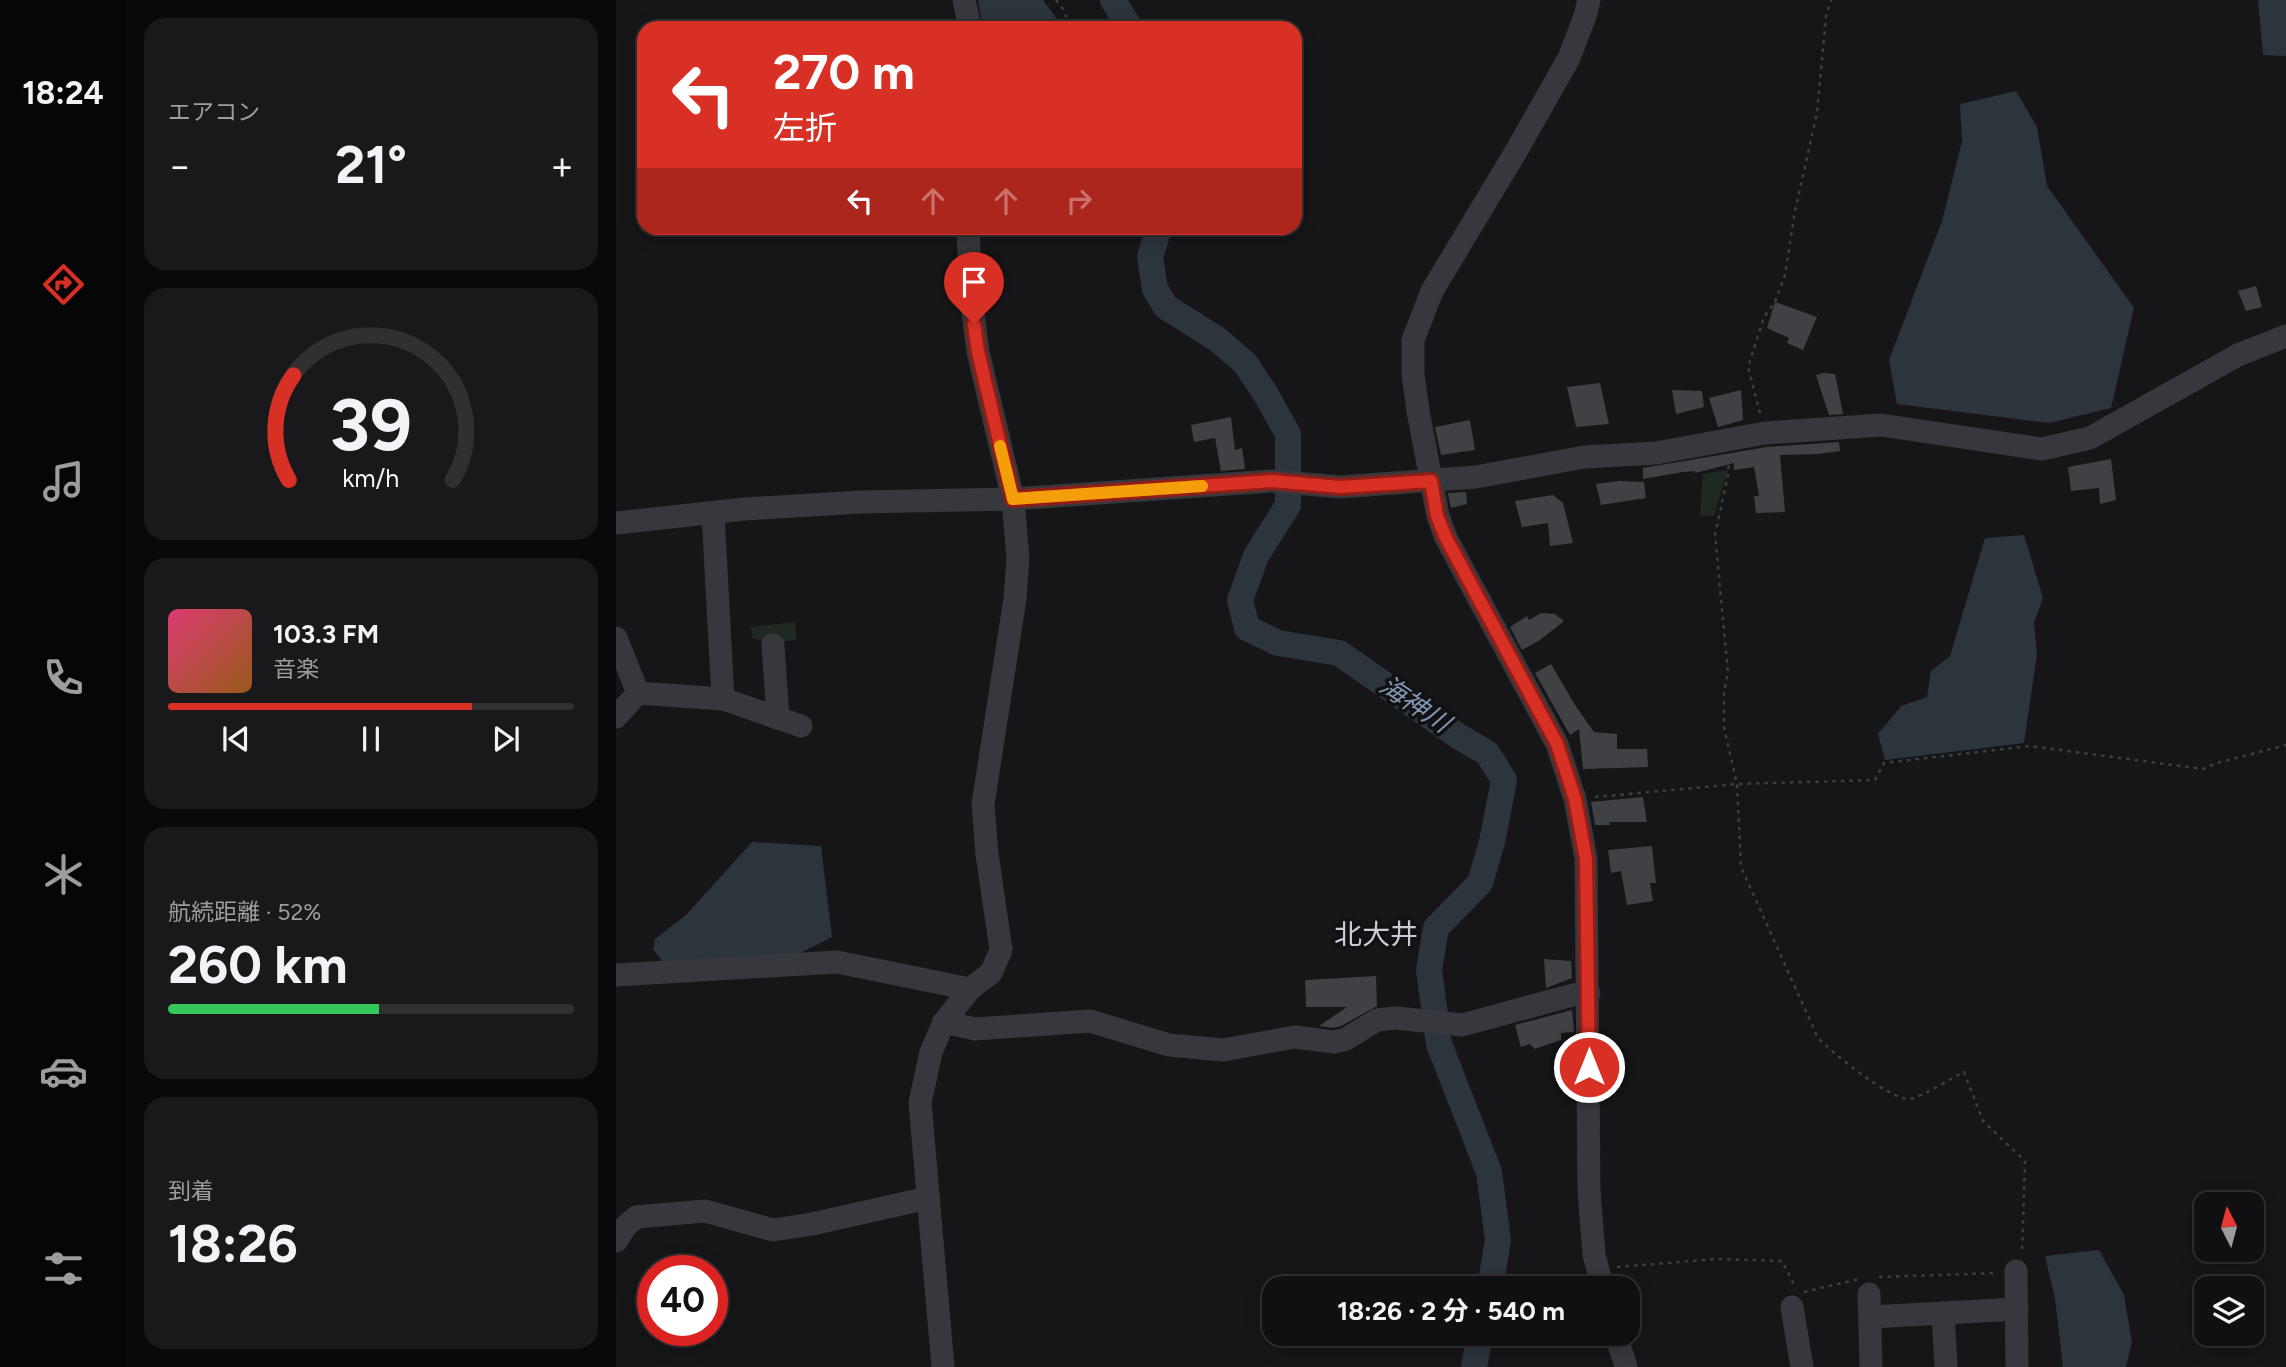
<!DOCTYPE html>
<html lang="ja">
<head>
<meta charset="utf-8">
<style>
  :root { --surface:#101012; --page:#19191b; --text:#f1f3f6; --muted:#9c9d9f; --line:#303032; --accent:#d93025 }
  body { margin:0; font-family:Figtree,"Noto Sans JP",sans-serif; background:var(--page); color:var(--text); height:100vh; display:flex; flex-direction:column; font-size:26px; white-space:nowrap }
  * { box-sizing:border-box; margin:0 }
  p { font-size:23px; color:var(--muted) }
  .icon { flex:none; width:38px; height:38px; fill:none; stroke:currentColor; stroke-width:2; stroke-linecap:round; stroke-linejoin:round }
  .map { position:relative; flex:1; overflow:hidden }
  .sheet { display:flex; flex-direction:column; gap:18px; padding:18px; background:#09090a; width:490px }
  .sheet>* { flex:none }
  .guide { position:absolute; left:21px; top:21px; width:665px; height:214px; border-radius:21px; box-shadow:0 4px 18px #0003,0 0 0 2px var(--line); background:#d93025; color:#fff; overflow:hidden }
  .needle { width:46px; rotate:354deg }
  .buttons { position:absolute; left:1578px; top:1192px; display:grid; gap:14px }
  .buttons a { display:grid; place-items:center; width:70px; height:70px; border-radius:14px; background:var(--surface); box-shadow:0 4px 18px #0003,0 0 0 2px var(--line); font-size:35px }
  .speed { position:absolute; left:21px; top:1255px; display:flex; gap:14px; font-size:35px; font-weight:700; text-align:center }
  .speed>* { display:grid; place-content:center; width:91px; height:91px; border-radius:50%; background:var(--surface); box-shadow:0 4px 18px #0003,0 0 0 2px var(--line); line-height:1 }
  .speed .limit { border:10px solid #d22; background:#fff; color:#111 }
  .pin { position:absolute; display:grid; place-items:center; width:60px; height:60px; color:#fff; margin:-72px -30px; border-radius:50% 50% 50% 0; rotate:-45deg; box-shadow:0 0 7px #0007 }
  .pin .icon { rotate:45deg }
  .me { position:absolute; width:77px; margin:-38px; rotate:0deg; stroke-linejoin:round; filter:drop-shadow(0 0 5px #0008) }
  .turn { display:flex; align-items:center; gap:24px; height:147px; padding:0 21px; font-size:32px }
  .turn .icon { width:91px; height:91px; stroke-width:2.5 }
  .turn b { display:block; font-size:49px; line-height:60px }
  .lanes { display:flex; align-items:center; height:66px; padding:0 21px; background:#0003; justify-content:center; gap:35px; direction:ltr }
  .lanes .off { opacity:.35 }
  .big { font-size:52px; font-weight:700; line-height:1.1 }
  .sheet .tile { flex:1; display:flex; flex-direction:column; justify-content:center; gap:10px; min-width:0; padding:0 24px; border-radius:21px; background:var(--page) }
  .sheet .dial { align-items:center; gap:0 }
  .dial svg { height:182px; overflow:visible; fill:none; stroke:var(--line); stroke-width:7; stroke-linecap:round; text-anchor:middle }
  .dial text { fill:var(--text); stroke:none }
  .song { display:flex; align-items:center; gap:21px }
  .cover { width:84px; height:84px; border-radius:10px; background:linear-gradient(135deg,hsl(340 70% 55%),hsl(30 70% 35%)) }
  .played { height:7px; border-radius:4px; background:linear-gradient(90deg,var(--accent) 75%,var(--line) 75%) }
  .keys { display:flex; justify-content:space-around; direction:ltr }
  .heat { display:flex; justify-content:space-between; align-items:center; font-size:38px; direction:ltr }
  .charge { height:10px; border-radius:5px; background:linear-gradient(90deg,#34c759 52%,var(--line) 0) }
  .trip { position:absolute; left:646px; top:1276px; width:378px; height:70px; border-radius:21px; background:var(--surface); box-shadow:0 4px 18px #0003,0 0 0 2px var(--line); font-weight:700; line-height:70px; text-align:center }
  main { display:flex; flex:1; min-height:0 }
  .dock { display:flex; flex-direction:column; width:126px; justify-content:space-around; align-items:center; background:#060607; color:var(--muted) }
  .dock .icon { width:49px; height:49px }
  .dock .selected { color:var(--accent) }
  .dock b { font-size:32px; color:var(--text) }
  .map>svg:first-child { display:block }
  .green { fill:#202822 }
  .water { fill:#2c343c }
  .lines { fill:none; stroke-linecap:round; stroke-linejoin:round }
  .river { stroke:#2c343c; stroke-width:26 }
  .building { fill:#404145 }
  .path { stroke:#3d3f44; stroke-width:2.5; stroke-dasharray:3.5 5; stroke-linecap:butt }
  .minor { stroke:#37383d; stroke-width:23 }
  .route-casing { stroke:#8d1f18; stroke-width:18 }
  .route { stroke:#d93025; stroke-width:12 }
  .slow { stroke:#f59e0b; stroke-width:12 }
  .labels { text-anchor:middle; stroke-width:7; stroke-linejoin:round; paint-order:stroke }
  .water-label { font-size:26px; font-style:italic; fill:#8098b2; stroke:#111113 }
  .quarter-label { font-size:28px; fill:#c9ccd4; stroke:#111113 }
</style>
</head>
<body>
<main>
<nav class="dock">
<b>18:24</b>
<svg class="icon selected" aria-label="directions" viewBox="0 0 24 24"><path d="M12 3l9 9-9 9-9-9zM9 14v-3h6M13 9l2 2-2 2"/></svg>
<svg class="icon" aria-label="music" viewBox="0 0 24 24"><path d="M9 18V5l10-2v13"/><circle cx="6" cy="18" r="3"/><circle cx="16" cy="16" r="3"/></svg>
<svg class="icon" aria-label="phone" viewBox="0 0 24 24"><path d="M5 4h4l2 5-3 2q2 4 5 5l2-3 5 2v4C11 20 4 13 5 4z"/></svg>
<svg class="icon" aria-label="climate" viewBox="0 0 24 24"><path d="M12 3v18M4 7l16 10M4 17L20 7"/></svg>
<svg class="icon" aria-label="car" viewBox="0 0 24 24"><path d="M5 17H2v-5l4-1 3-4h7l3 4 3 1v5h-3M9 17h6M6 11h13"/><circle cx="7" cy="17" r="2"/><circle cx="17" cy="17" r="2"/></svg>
<svg class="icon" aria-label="filters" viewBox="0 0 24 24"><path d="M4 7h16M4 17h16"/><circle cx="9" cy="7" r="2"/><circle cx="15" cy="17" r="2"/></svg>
</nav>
<section class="sheet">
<div class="tile"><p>エアコン</p>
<div class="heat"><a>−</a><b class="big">21°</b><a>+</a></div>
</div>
<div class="tile dial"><svg viewBox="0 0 100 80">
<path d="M14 69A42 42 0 1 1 86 69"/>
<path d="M14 69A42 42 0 0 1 16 23" stroke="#d93025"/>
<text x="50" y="56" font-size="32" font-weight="700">39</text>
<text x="50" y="72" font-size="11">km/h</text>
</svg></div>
<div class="tile">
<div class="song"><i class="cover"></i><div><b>103.3 FM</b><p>音楽</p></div></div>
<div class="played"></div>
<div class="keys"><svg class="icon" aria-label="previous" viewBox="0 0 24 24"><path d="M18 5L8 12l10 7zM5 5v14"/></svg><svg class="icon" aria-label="pause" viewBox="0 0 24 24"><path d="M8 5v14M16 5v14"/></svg><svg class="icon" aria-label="next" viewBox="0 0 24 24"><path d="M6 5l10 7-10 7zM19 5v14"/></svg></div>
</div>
<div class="tile"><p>航続距離 · 52%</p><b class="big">260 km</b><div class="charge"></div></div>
<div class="tile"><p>到着</p><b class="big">18:26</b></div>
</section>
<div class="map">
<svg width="1670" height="1367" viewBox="0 0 1670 1367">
  <rect width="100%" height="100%" fill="#161618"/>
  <g class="green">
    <polygon points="1112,470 1098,516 1084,515 1087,474"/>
    <polygon points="179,622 180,640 153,643 136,638 135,627"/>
  </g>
  <g class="water">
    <polygon points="362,0 427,0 440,18 443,28 367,28"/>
    <polygon points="1642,0 1670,0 1670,56 1647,55"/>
    <polygon points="1400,91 1421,127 1431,186 1518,308 1495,408 1433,423 1281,404 1273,360 1326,221 1346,141 1344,104"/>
    <polygon points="1408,535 1427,598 1418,623 1421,654 1408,743 1269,760 1262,734 1285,706 1311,697 1315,671 1334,656 1369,538"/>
    <polygon points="136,842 205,846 216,937 182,954 47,962 37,949 39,939 70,915"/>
    <polygon points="1483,1250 1508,1295 1516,1342 1510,1367 1447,1367 1439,1299 1429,1256"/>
  </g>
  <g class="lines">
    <g class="river">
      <polyline points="497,0 514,28"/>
      <polyline points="543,228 534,257 539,289 550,307 601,339 629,363 649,393 672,434 672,505 640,556 624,600 631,628 662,643 723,653 842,736 871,753 888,780 876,842 864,883 820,928 813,970 823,1044 873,1172 882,1240 874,1288"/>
      <polyline points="858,1367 864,1334"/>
    </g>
  </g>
  <g class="building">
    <polygon points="1640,286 1646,307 1630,311 1622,291"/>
    <polygon points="1159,302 1201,317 1187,350 1171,343 1173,338 1151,328"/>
    <polygon points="1207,373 1219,374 1227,414 1213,415 1200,375"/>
    <polygon points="984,383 993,424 960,427 951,387"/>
    <polygon points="1056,390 1086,391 1088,407 1060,414"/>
    <polygon points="1125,390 1127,420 1102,427 1093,398"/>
    <polygon points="615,417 619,450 626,448 629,469 605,471 599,438 578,442 575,425"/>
    <polygon points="854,420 859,450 825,455 819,427"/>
    <polygon points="1223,442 1224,451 1202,454 1164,455 1169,512 1140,513 1138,496 1143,496 1138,467 1118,470 1118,463 1079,473 1079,471 1067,472 1027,479 1027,468 1151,447"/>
    <polygon points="1495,459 1500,500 1484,504 1483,488 1455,491 1452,467"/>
    <polygon points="1003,481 1028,482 1030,498 985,505 980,484"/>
    <polygon points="850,492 851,504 835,508 832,493"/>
    <polygon points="937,495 947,503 957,543 934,546 932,523 906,527 899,501"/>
    <polygon points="925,613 939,614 948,621 924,640 906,650 894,627 911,616 913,620"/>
    <polygon points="935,664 959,705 978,732 1001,734 1001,749 1031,749 1032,767 967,769 963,729 954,735 919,673"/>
    <polygon points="1027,797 1031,822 993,822 994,825 979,825 975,802"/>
    <polygon points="1036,846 1040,883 1034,883 1037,901 1011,905 1005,871 995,873 992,850"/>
    <polygon points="928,959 955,961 956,978 930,988"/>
    <polygon points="760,976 761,1006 725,1026 717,1028 703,1026 731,1007 690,1007 689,980"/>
    <polygon points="956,1010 958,1032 945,1033 945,1040 919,1049 914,1044 905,1047 899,1025"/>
  </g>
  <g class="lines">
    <g class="path">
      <polyline points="440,0 449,12 453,28"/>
      <polyline points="1144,413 1132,367 1148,317 1159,302 1169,275 1179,211 1201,113 1210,16 1215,0"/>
      <path d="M 1113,457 L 1112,475 L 1099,535 L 1112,673 L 1108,692 L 1108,728 L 1121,784 L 1125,867 L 1202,1038 C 1218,1054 1272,1099 1294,1099 C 1303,1098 1338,1077 1348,1072 L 1367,1121 L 1409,1161 L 1406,1253"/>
      <polyline points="979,797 1121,784 1259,780 1268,763 1414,746 1587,769 1601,763 1670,745"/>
      <polyline points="1001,1267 1101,1259 1166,1261 1180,1288"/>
      <polyline points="1263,1277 1382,1273"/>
      <polyline points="1188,1292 1243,1279"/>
    </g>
    <g class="minor">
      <polyline points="348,0 354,28"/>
      <polyline points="973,0 969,16 953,58 902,148 816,291 797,340 797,374 802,411 822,516 830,538 941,744 959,799 970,859 973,1191 978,1255 987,1288"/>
      <polyline points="0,523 129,509 244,502 397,499 656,481 724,487 860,477 968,457 1040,453 1149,433 1265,425 1426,449 1474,438 1622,355 1670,336"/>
      <polyline points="0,638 22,693 107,699 97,513"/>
      <polyline points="157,645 162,718"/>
      <polyline points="107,699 185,726"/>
      <polyline points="0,717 22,693"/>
      <polyline points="0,975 221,962 354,989"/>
      <polyline points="328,1022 359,1029 474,1021 553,1045 607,1050 679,1037 718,1042 730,1039 761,1020 780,1018 846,1025 957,995 973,993"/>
      <polyline points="0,1241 9,1227 20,1217 89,1211 157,1230 196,1224 312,1198"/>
      <polyline points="1400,1271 1401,1367"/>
      <polyline points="1253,1294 1255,1367"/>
      <polyline points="1176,1307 1186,1367"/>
      <polyline points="1327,1313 1330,1367"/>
      <polyline points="1254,1317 1401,1309"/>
      <polyline points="1000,1334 1010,1367"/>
      <polyline points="327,1367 304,1103 315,1052 328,1022 354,989 375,973 385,950 371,854 367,804 399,599 402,559 397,499 362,352 355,297 352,228"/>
    </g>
  </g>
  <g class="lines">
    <defs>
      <polyline id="route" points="358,324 362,352 397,499 656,481 724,487 815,481 821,516 830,538 941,744 959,799 970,859 973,1067"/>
    </defs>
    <use href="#route" class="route-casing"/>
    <use href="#route" class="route"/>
    <polyline class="slow" points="384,446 397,499 586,486"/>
  </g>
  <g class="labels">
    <g class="water-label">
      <text transform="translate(799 704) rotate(34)" y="9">海神川</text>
    </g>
    <g class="quarter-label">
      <text x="760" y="944">北大井</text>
    </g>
  </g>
</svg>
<div class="buttons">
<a><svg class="needle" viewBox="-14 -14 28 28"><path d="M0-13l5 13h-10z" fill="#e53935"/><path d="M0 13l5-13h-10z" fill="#9c9d9f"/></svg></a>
<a><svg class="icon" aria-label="layers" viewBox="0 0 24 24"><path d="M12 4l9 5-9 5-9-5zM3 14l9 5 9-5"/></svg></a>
</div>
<div class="speed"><div class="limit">40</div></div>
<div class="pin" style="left:358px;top:324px;background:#d93025"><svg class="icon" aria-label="arrive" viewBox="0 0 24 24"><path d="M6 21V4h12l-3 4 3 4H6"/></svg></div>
<svg class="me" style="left:973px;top:1067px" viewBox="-20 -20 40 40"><circle r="17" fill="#d93025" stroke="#fff" stroke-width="3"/><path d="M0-11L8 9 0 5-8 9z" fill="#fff"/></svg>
<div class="trip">18:26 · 2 分 · 540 m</div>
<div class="guide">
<div class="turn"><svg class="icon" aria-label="left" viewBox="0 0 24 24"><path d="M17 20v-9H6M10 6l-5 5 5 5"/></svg><div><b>270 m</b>左折</div></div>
<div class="lanes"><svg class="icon" aria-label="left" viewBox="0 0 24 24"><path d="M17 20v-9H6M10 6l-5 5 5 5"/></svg><svg class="icon off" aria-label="ahead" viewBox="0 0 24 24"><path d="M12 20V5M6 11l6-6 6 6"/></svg><svg class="icon off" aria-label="ahead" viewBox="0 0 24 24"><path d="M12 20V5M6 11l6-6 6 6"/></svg><svg class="icon off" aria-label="right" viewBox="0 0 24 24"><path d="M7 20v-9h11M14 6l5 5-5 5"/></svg></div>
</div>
</div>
</main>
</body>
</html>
